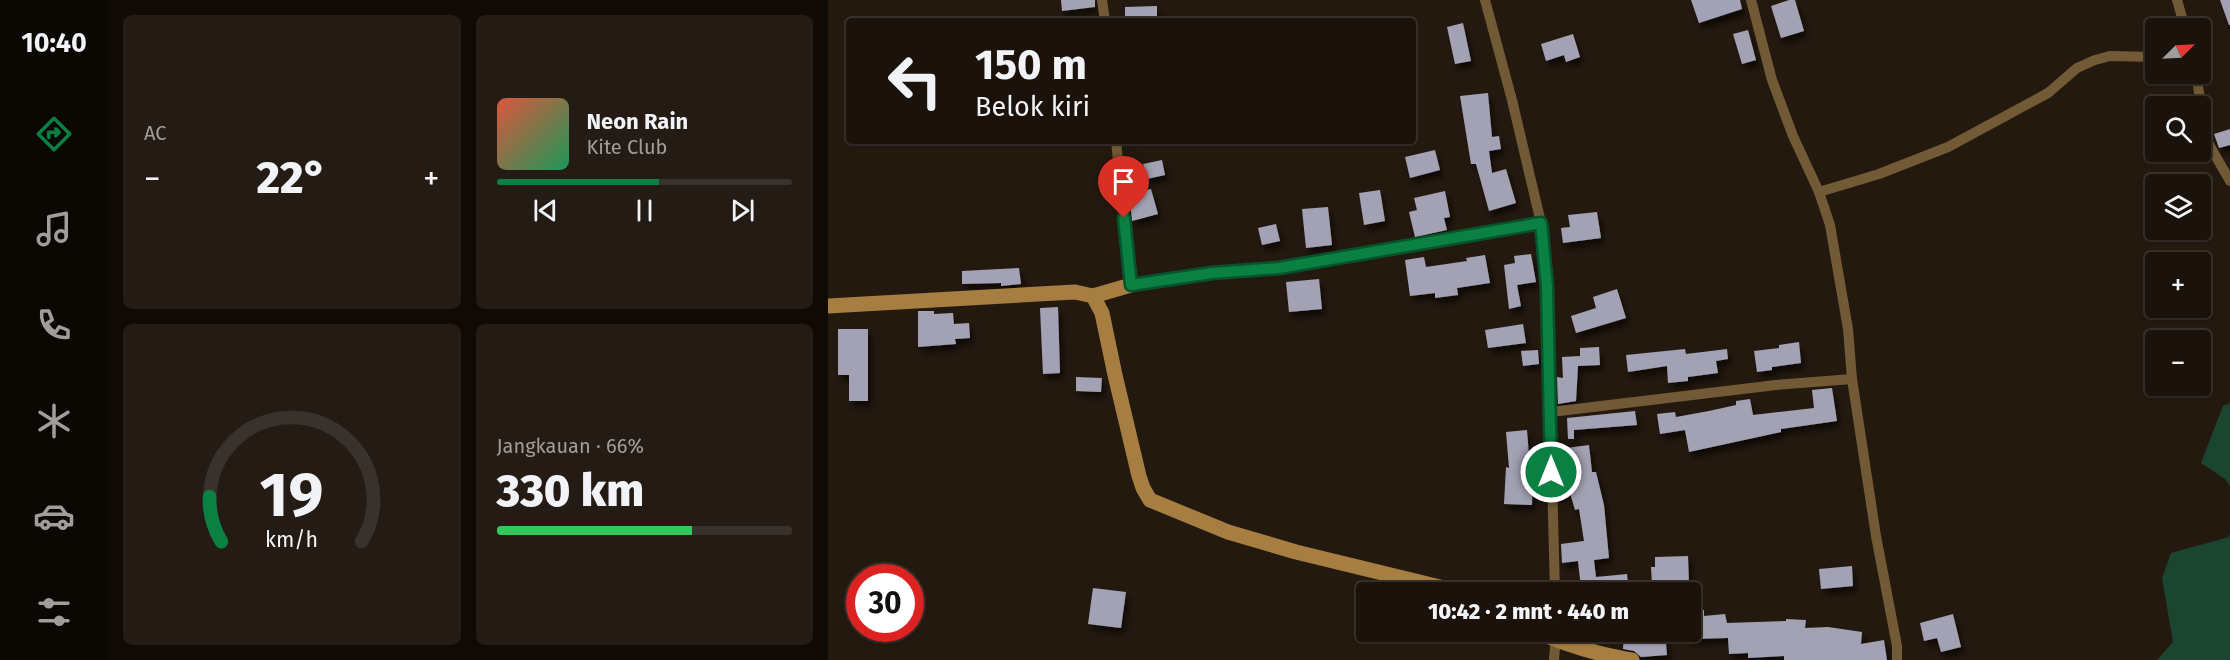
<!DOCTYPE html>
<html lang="id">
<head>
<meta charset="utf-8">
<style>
  :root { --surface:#1b130b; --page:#241c14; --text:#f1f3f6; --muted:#a09e9d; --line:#39322c; --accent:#0b8043 }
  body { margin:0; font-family:"Fira Sans",sans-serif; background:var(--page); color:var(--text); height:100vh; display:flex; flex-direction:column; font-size:22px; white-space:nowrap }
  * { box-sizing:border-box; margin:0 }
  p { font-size:20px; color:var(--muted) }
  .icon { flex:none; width:33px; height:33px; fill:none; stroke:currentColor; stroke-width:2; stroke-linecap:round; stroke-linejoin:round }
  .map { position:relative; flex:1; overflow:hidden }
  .sheet { display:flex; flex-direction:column; gap:15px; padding:15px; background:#0f0a06; width:720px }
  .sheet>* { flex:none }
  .guide { position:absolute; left:18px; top:18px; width:570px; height:126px; border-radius:6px; box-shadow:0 2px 4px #0004,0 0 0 2px var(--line); background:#1b130b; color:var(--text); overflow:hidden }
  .needle { width:39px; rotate:66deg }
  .tools { position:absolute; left:1317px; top:18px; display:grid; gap:12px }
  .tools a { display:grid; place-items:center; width:66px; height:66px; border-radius:6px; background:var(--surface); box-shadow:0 2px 4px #0004,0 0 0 2px var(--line); font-size:30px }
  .speed { position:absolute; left:18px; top:564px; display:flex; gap:12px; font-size:30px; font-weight:700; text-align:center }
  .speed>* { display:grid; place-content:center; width:78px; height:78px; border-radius:50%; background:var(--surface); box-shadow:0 2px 4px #0004,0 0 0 2px var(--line); line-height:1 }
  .speed .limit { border:9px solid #d22; background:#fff; color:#111 }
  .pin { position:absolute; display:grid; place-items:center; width:51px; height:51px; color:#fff; margin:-62px -26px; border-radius:50% 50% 50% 0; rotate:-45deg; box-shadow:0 0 6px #0007 }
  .pin .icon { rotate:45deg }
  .me { position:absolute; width:66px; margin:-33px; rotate:0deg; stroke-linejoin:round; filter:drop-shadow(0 0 4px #0008) }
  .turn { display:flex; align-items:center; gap:21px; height:126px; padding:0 30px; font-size:27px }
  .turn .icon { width:78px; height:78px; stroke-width:2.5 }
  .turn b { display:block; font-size:42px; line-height:51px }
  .big { font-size:45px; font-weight:800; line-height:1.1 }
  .sheet .tile { flex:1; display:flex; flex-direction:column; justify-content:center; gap:9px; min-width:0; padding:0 21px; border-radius:9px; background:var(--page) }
  .sheet .dial { align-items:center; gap:0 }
  .dial svg { height:156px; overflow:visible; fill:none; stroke:var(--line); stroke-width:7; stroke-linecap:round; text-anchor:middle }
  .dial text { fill:var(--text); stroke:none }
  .song { display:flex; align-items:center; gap:18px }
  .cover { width:72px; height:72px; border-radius:9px; background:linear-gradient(135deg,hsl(10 70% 55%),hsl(150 70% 35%)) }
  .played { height:6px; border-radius:3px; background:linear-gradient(90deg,var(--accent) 55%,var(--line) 55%) }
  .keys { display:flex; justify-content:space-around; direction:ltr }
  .heat { display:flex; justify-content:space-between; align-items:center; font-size:33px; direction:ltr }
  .charge { height:9px; border-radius:4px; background:linear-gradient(90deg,#34c759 66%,var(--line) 0) }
  .sheet .tiles { flex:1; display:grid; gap:15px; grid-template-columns:repeat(2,1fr) }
  .trip { position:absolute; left:528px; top:582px; width:345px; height:60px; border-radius:6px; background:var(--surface); box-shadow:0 2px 4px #0004,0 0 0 2px var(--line); font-weight:800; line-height:60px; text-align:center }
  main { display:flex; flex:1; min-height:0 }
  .tabs { display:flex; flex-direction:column; width:108px; justify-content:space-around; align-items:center; background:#0b0804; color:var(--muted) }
  .tabs .icon { width:42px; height:42px }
  .tabs .active { color:var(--accent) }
  .tabs b { font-size:27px; color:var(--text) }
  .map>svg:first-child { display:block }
  .green { fill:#1c4531 }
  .building { fill:#a2a2b4; filter:url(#shadow) }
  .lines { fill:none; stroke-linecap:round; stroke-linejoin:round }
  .street { stroke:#735a36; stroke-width:10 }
  .secondary { stroke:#a67e42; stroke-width:15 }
  .route-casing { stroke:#07532c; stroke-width:15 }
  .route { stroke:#0b8043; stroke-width:10 }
</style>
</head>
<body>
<main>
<nav class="tabs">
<b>10:40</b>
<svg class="icon active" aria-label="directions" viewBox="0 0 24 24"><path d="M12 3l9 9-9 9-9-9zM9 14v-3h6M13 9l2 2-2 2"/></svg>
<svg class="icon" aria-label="music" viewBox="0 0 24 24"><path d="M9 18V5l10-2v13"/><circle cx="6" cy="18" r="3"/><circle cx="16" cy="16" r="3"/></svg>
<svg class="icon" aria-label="phone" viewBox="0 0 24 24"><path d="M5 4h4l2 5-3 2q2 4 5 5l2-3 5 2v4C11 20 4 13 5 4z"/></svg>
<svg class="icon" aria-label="climate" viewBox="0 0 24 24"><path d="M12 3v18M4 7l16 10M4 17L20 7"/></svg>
<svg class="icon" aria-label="car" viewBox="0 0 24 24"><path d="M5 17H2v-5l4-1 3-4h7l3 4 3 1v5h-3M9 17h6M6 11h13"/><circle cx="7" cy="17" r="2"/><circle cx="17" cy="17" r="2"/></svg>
<svg class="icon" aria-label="filters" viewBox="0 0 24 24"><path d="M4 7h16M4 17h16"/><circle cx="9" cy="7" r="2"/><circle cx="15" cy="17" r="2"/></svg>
</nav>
<section class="sheet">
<div class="tiles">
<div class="tile"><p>AC</p>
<div class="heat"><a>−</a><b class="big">22°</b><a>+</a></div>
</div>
<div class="tile">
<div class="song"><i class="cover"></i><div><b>Neon Rain</b><p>Kite Club</p></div></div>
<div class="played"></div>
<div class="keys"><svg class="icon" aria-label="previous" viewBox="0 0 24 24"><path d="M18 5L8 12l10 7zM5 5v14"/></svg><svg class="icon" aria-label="pause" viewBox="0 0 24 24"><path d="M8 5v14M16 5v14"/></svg><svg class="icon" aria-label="next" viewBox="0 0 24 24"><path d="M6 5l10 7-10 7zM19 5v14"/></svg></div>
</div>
<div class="tile dial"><svg viewBox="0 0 100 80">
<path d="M14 69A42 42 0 1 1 86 69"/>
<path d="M14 69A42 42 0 0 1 8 46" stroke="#0b8043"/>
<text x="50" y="56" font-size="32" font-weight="700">19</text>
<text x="50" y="72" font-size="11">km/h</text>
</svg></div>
<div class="tile"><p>Jangkauan · 66%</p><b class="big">330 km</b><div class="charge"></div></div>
</div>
</section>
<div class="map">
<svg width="1402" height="660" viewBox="0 0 1402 660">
  <defs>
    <filter id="shadow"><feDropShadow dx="3.5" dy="6" stdDeviation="3" flood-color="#0009"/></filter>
  </defs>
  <rect width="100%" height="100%" fill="#24190f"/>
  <g class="green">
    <polygon points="1402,403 1402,486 1397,479 1373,463 1395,406"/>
    <polygon points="1402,533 1402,660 1329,660 1345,642 1334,578 1343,553 1401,537"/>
  </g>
  <g class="building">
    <polygon points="233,0 267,0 267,7 234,11"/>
    <polygon points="863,0 912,0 914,9 871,23"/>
    <polygon points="961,0 967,0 976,31 953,38 943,6"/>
    <polygon points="1392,0 1402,0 1402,25 1401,25"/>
    <polygon points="329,6 329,21 297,21 297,7"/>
    <polygon points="635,23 643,61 627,64 619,27"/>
    <polygon points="920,30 928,60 914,64 905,34"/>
    <polygon points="745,34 752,57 738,62 736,55 718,61 713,44"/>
    <polygon points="660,93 664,137 671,136 673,149 661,151 664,173 678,169 688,203 661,211 648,164 643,164 632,96"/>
    <polygon points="1402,129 1402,145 1391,148 1386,134"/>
    <polygon points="607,150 612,170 582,178 577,157"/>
    <polygon points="334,160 337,175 319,179 315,164"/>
    <polygon points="323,189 330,214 304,221 302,202 312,199 310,192"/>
    <polygon points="552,190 557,221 536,225 531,193"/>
    <polygon points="617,191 622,217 616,218 619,230 587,237 581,212 589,210 586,198"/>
    <polygon points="500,207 504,245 478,248 474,209"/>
    <polygon points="769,212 773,238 735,243 733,228 742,227 740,215"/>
    <polygon points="448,224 452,241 434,245 430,228"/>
    <polygon points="703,254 708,282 689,285 693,306 681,309 676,265 687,263 686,256"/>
    <polygon points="657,255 662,283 629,288 630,295 607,298 607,293 582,296 577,260 596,257 598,267 639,261 638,258"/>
    <polygon points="191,268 193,284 173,286 173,283 134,284 134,271"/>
    <polygon points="491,279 494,309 461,312 458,282"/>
    <polygon points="789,289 798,318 748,333 743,316 768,308 765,297"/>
    <polygon points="230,307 232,373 215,374 212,308"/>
    <polygon points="90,311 106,311 106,314 125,313 126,324 141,323 142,338 127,339 128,344 90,347"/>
    <polygon points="695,324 698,343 660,348 657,330"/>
    <polygon points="10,329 40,329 40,401 21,401 21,375 10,375"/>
    <polygon points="971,342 973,363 944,367 944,370 929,372 926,351 951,348 951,345"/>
    <polygon points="771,347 772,365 750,366 748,401 730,404 729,377 735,378 734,357 752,356 752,348"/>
    <polygon points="857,349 858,354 899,349 900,359 888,361 890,373 860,377 860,381 840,383 839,366 800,372 798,355"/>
    <polygon points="710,350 711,364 695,366 693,351"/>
    <polygon points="248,377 274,378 273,392 248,391"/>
    <polygon points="1004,388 1009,421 953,429 953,432 861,452 857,430 832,434 829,414 847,412 848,417 881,411 908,405 908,401 922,399 925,415 986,408 984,390"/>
    <polygon points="807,411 809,425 746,430 746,439 740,439 739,418"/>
    <polygon points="699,430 702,469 705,469 704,505 676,504 678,467 681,468 678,432"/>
    <polygon points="761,445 764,472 768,472 776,505 781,558 766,560 768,577 799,574 801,592 770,592 769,587 753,588 750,561 734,563 733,544 756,541 751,509 747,510 742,493 732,495 731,449"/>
    <polygon points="860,556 861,584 824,585 823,567 827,567 827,557"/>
    <polygon points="1024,566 1025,586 993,589 991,569"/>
    <polygon points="265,588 298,592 293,628 260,624"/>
    <polygon points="862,610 876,610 876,616 897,614 899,623 958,621 958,619 978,620 977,628 1000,627 1034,632 1033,644 1056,640 1059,660 956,660 956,656 920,658 920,653 901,654 900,638 862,639"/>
    <polygon points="1125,614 1133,647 1113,652 1109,638 1096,641 1092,623"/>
    <polygon points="796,632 837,632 839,655 813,657 806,651 795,649"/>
  </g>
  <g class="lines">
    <g class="street">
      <polyline points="274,0 277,21"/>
      <polyline points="657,0 684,100 713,223 719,287 727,592"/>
      <polyline points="923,0 944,80 965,136 991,192 1002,225 1020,329 1024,379 1048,536 1069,646 1069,660"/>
      <polyline points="1349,0 1357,28"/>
      <polyline points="1368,74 1379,141 1402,181"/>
      <polyline points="288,141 303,285 384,273 451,268 713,223"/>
      <polyline points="991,192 1051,174 1120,147 1220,93 1249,68 1267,60 1282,56 1328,57"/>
      <polyline points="723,412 948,385 1024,379"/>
      <polyline points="726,660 728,635"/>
    </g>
    <g class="secondary">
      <polyline points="265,296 303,285"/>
      <polyline points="0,306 247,292 265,296 274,313 287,375 311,476 315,488 322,500 400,532 468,552 612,587 624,592"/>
      <path d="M 709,632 C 740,645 771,655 804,660"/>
    </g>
  </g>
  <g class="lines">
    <defs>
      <polyline id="route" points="296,218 303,285 384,273 451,268 713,223 719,287 723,472"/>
    </defs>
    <use href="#route" class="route-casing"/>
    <use href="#route" class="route"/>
  </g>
</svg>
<div class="tools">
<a><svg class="needle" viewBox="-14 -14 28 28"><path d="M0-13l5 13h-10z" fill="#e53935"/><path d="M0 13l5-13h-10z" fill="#a09e9d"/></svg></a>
<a><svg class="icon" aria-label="search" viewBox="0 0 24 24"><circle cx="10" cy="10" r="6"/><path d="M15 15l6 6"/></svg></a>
<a><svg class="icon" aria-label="layers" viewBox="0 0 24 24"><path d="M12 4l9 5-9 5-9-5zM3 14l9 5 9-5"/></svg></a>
<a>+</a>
<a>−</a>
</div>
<div class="speed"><div class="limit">30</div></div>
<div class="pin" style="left:296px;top:218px;background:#d93025"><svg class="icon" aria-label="arrive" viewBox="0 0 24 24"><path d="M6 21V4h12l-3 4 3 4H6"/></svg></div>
<svg class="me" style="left:723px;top:472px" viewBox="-20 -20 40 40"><circle r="17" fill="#0b8043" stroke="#fff" stroke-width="3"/><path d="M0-11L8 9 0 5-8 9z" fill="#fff"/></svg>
<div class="trip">10:42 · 2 mnt · 440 m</div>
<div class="guide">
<div class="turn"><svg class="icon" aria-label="left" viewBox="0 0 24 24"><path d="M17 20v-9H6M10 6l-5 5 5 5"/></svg><div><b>150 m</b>Belok kiri</div></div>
</div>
</div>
</main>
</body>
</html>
